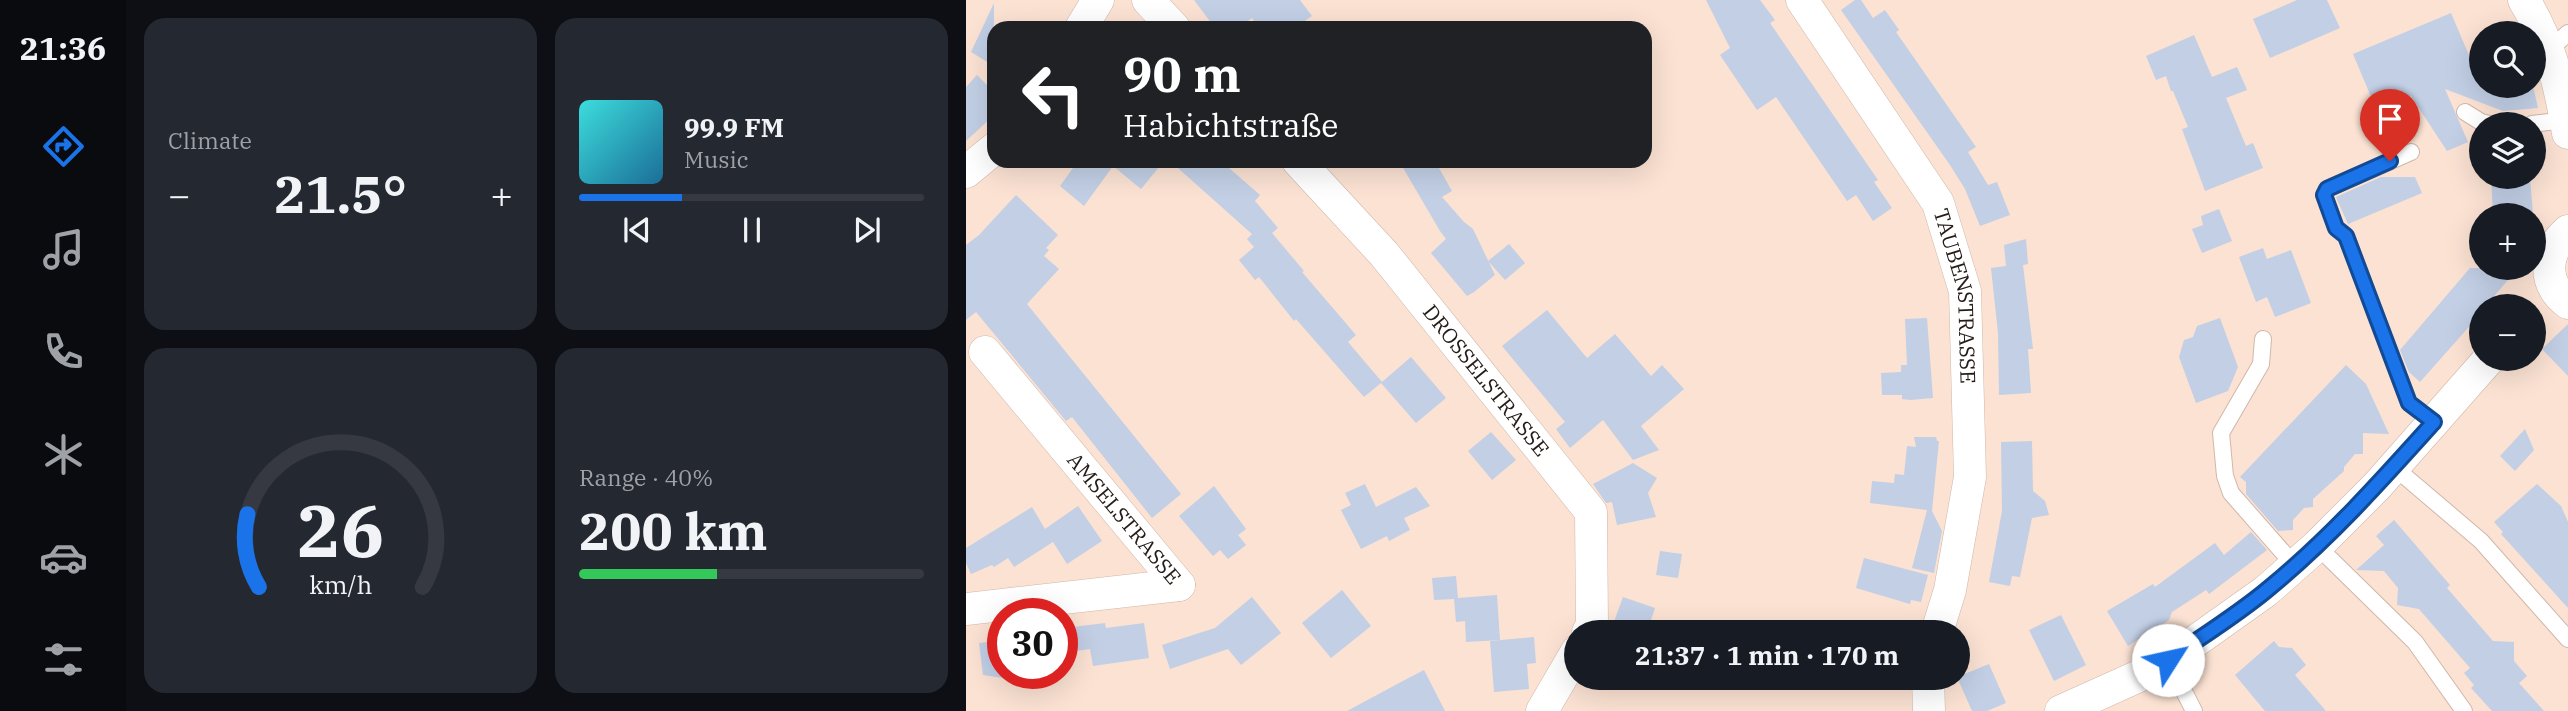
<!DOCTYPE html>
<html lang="en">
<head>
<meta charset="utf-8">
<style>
  :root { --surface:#171b24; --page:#242831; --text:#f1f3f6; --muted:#9ea1a6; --line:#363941; --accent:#1a73e8 }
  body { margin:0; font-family:"IBM Plex Serif",serif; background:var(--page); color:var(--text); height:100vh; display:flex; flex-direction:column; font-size:26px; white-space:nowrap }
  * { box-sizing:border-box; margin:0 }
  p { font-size:23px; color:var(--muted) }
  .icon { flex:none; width:38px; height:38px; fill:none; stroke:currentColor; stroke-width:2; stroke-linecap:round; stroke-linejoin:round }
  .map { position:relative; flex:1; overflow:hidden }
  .drawer { display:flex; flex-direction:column; gap:18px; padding:18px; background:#0d0f14; width:840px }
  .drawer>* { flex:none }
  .banner { position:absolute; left:21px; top:21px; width:665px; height:147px; border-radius:21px; box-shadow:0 7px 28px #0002; background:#202124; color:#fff; overflow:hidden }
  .tools { position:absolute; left:1503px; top:21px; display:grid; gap:14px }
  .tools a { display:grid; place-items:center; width:77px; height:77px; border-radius:50%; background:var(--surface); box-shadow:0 7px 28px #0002; font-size:35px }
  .speed { position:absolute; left:21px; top:598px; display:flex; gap:14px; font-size:35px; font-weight:700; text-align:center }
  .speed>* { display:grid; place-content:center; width:91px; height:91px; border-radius:50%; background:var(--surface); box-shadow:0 7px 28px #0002; line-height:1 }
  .speed .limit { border:10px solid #d22; background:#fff; color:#111 }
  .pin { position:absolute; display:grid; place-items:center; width:60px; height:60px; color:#fff; margin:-72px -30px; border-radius:50% 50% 50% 0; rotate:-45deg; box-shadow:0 0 7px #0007 }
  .pin .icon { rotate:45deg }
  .me { position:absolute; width:77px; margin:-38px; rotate:55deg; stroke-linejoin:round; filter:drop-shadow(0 0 5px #0008) }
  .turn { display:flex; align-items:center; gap:24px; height:147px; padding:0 21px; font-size:32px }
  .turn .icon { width:91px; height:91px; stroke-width:2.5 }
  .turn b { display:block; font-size:49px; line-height:60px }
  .big { font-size:52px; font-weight:800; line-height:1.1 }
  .drawer .card { flex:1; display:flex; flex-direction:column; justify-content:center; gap:10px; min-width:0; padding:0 24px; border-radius:21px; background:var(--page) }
  .drawer .dial { align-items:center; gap:0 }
  .dial svg { height:182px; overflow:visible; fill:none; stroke:var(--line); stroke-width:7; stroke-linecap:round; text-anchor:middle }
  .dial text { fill:var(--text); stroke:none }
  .song { display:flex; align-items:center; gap:21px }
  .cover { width:84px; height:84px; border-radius:10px; background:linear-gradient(135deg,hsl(180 70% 55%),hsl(200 70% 35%)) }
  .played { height:7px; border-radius:4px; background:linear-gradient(90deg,var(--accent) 30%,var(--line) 30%) }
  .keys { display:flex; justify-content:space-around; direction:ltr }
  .heat { display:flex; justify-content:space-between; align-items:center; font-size:38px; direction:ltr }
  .charge { height:10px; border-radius:5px; background:linear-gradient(90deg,#34c759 40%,var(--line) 0) }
  .drawer .tiles { flex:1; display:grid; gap:18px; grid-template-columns:repeat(2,1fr) }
  .trip { position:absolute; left:598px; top:620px; width:406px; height:70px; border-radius:35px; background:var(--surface); box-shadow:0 7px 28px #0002; font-weight:800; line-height:70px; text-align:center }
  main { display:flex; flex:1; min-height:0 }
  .tabs { display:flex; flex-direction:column; width:126px; justify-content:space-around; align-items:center; background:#090b0e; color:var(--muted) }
  .tabs .icon { width:49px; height:49px }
  .tabs .selected { color:var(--accent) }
  .tabs b { font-size:32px; color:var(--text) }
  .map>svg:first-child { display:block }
  .building { fill:#c2cfe5 }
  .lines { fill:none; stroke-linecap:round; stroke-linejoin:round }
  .service-casing { stroke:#d0b7a9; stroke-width:18 }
  .minor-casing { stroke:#d0b7a9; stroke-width:33 }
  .service { stroke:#fff; stroke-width:16 }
  .minor { stroke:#fff; stroke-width:32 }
  .route-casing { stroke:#114b97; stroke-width:18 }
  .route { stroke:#1a73e8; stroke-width:12 }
  .labels { text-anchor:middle; stroke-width:5; stroke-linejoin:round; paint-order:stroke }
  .street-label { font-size:21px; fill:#251c17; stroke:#fff }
</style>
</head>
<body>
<main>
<nav class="tabs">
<b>21:36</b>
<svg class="icon selected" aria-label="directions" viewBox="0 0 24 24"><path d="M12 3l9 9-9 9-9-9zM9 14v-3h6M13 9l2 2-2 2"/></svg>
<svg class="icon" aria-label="music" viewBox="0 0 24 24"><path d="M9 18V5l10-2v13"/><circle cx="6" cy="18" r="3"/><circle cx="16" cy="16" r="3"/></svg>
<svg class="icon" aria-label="phone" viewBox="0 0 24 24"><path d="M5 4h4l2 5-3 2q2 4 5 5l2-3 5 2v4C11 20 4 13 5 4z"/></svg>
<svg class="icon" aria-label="climate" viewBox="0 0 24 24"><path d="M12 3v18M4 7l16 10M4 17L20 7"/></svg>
<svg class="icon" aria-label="car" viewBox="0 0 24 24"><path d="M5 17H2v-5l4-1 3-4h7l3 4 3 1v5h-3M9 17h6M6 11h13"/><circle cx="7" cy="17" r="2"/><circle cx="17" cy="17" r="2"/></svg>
<svg class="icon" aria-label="filters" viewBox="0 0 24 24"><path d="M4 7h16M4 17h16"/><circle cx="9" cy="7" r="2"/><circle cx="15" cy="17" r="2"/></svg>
</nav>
<section class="drawer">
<div class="tiles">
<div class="card"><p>Climate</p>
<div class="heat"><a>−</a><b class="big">21.5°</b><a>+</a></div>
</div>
<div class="card">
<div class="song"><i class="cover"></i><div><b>99.9 FM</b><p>Music</p></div></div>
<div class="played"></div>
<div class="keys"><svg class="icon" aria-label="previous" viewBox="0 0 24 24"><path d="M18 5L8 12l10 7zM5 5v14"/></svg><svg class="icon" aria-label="pause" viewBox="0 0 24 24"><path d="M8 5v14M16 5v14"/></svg><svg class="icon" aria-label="next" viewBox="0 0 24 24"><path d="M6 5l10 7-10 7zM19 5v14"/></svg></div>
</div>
<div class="card dial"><svg viewBox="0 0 100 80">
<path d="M14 69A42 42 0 1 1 86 69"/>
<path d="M14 69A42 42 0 0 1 9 37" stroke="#1a73e8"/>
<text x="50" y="56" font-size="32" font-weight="700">26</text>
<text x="50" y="72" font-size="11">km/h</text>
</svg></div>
<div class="card"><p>Range · 40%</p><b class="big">200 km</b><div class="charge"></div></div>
</div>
</section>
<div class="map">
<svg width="1602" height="711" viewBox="0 0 1602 711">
  <rect width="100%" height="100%" fill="#fbe2d3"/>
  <g class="building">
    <polygon points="228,0 334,0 346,16 329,28 293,28 286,18 272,28 249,28"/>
    <polygon points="740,0 794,0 809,20 804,23 912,180 908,182 926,208 907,221 890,195 881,201 810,97 791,110 754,55 764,48"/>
    <polygon points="889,0 895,0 907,18 919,10 933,30 930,32 1010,147 1002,152 1022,185 1031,182 1044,215 1014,226 999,189 984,165 875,10"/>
    <polygon points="1331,0 1361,0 1374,28 1304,58 1287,19"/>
    <polygon points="28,3 28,66 5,52"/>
    <polygon points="1485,13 1505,60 1516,56 1516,86 1567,86 1572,108 1537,111 1479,89 1502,142 1481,151 1445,96 1411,111 1387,54"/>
    <polygon points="1228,35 1246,77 1271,67 1281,90 1260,98 1280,146 1287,143 1297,168 1239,191 1216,129 1222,127 1207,91 1205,91 1200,76 1190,80 1180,56"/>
    <polygon points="11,75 28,92 28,115 0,141 0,87"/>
    <polygon points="112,161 198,161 175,189 147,166 118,206 94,186"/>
    <polygon points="204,161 255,161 294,195 289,201 312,228 306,233 338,271 336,272 390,335 382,342 416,382 445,357 480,398 450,423 415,383 398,397 330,319 328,321 293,277 289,280 273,260 288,247 281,239 286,234"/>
    <polygon points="433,161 469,161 486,191 476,197 498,222 507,229 529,275 508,292 501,296 465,253 480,239 474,231"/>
    <polygon points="1415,177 1449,177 1456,193 1382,224 1370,197"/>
    <polygon points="1525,177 1564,177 1567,215 1527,215"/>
    <polygon points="50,195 92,235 80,248 83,250 78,256 93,269 61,304 215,494 186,518 106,417 100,421 10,312 0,320 0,245 13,235"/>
    <polygon points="1253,209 1266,241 1236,253 1226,229 1237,225 1235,216"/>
    <polygon points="1060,239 1062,264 1057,265 1067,349 1062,349 1065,393 1033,395 1032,333 1025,268 1040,266 1038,245"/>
    <polygon points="543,244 559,263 539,280 522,261"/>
    <polygon points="1297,248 1301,259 1325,250 1345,303 1309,317 1301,297 1290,302 1273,257"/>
    <polygon points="1504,268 1552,268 1520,306 1516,306 1516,312 1454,382 1443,372 1434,350"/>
    <polygon points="581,310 621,358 649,334 685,376 696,365 718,389 675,426 693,450 667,460 637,420 604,448 590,429 599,422 536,346"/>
    <polygon points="961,318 967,398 944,400 936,399 936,395 916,395 915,373 935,372 935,365 941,365 939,319"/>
    <polygon points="1254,318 1272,367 1262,391 1230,403 1213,357 1218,340 1227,337 1231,326"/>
    <polygon points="1602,324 1602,376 1576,349"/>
    <polygon points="1380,365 1400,384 1423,434 1397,433 1397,454 1389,454 1378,467 1378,471 1347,499 1347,507 1338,508 1327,520 1327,530 1312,531 1280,494 1280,482 1274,477"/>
    <polygon points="1559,429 1568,450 1549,471 1534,456"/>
    <polygon points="525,432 550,460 526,480 502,451"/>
    <polygon points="948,437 970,437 971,441 973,441 966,511 976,531 968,573 946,568 961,510 904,503 906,481 928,483 929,474 938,475 941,446 950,447"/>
    <polygon points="1066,441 1067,491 1079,501 1083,515 1066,518 1054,577 1046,576 1044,586 1023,582 1036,511 1035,442"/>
    <polygon points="667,463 691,478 682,493 690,517 651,525 646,502 640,503 627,484"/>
    <polygon points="399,484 410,507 450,487 464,506 438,518 444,530 423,541 421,536 395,549 375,510 385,505 379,493"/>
    <polygon points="1571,484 1595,506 1602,522 1602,608 1535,534 1537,532 1528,522"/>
    <polygon points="248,486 280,529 272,535 280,545 262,559 254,550 247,556 213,516"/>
    <polygon points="112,506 136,541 101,564 87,542 48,567 42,558 28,567 26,565 5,574 0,563 0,548 66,507 79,529"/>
    <polygon points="1428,520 1484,585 1481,588 1527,641 1548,642 1548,661 1561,676 1553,683 1578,711 1526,711 1505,688 1508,685 1498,673 1504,668 1453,609 1431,605 1432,588 1418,571 1390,570 1418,545 1410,536"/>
    <polygon points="1285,532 1301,550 1243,594 1240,590 1206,612 1203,620 1162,646 1141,611 1187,584 1189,587 1249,543 1258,555"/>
    <polygon points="694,551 716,554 712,578 690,575"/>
    <polygon points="898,558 962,575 955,602 945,600 944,604 890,588"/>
    <polygon points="490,576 492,598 531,595 534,640 500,642 499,621 490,622 488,599 468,600 466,578"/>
    <polygon points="376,590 405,626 365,658 336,623"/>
    <polygon points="286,597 315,633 275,665 262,649 204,669 196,645 249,628"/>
    <polygon points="657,597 689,608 681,632 660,632 646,627"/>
    <polygon points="1095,615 1120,665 1088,681 1063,630"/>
    <polygon points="139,623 140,628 178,623 183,658 127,666 124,649 110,651 107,627"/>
    <polygon points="568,637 570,663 561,664 563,689 528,692 524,641"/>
    <polygon points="37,640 37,678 17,675 13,643"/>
    <polygon points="1308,641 1313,647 1326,648 1340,665 1329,675 1360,711 1299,711 1269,675"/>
    <polygon points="1023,664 1040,703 1021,711 1006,711 991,677"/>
    <polygon points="458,670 479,711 381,711 435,682"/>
  </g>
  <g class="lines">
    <defs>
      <g id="service">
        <polyline points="1583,50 1602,33"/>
        <polyline points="1499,112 1515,122 1523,124"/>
        <polyline points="1566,124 1600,120"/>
        <polyline points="1445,152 1361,189 1358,195 1370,228 1380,236 1443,403 1468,422"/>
        <polyline points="1297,339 1295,364 1255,433 1259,476 1265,493 1329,566"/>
        <polyline points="1428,467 1515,541 1602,639"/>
        <polyline points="1351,546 1449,642 1498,711"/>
        <polyline points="1202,660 1228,711"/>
      </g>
      <g id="minor">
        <polyline points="182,0 208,28"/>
        <path id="s1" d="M 836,0 L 972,203 L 999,291 L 1004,477 L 984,590 L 971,632"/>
        <path d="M 1558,0 C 1584,42 1594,85 1602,133"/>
        <polyline points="115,28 132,0"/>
        <path id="s2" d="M 332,161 L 418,254 L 625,512 L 626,625 L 622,632"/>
        <polyline points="0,172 28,149"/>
        <path d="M 1602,231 C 1578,252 1576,283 1602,303"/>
        <path id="s3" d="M 19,352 L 213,585"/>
        <polyline points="0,609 213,585"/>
        <polyline points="962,677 963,711"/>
        <polyline points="576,711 611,651"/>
        <polyline points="1095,711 1193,667 1300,591 1351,546 1411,486 1523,359"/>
      </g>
    </defs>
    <use href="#service" class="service-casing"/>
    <use href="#minor" class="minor-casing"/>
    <use href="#service" class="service"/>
    <use href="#minor" class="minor"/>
  </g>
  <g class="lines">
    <defs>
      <path id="route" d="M 1202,660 C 1235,637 1271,615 1302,589 C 1363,539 1415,481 1468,422 L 1443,403 L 1380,236 L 1370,228 L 1358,195 L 1361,189 L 1424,161"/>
    </defs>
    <use href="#route" class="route-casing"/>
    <use href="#route" class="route"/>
  </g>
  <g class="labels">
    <g class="street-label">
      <text dy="7" stroke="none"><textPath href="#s1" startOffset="340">TAUBENSTRASSE</textPath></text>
      <text dy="7" stroke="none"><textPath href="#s2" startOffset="289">DROSSELSTRASSE</textPath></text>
      <text dy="7" stroke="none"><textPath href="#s3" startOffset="217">AMSELSTRASSE</textPath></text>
    </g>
  </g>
</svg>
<div class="tools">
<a><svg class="icon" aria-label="search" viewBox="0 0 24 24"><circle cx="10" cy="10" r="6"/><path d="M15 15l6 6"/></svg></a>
<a><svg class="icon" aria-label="layers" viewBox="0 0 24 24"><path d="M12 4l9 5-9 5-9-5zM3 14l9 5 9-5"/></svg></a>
<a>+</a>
<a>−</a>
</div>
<div class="speed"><div class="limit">30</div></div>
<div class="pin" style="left:1424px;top:161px;background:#d93025"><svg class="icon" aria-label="arrive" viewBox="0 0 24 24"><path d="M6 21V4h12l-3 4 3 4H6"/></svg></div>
<svg class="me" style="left:1202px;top:660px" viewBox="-20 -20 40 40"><circle r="19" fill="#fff"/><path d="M0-13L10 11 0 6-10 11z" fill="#1a73e8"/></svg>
<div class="trip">21:37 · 1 min · 170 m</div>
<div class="banner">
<div class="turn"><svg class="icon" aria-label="left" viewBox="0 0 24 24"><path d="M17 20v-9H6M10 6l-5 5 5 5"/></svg><div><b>90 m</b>Habichtstraße</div></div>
</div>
</div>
</main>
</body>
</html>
